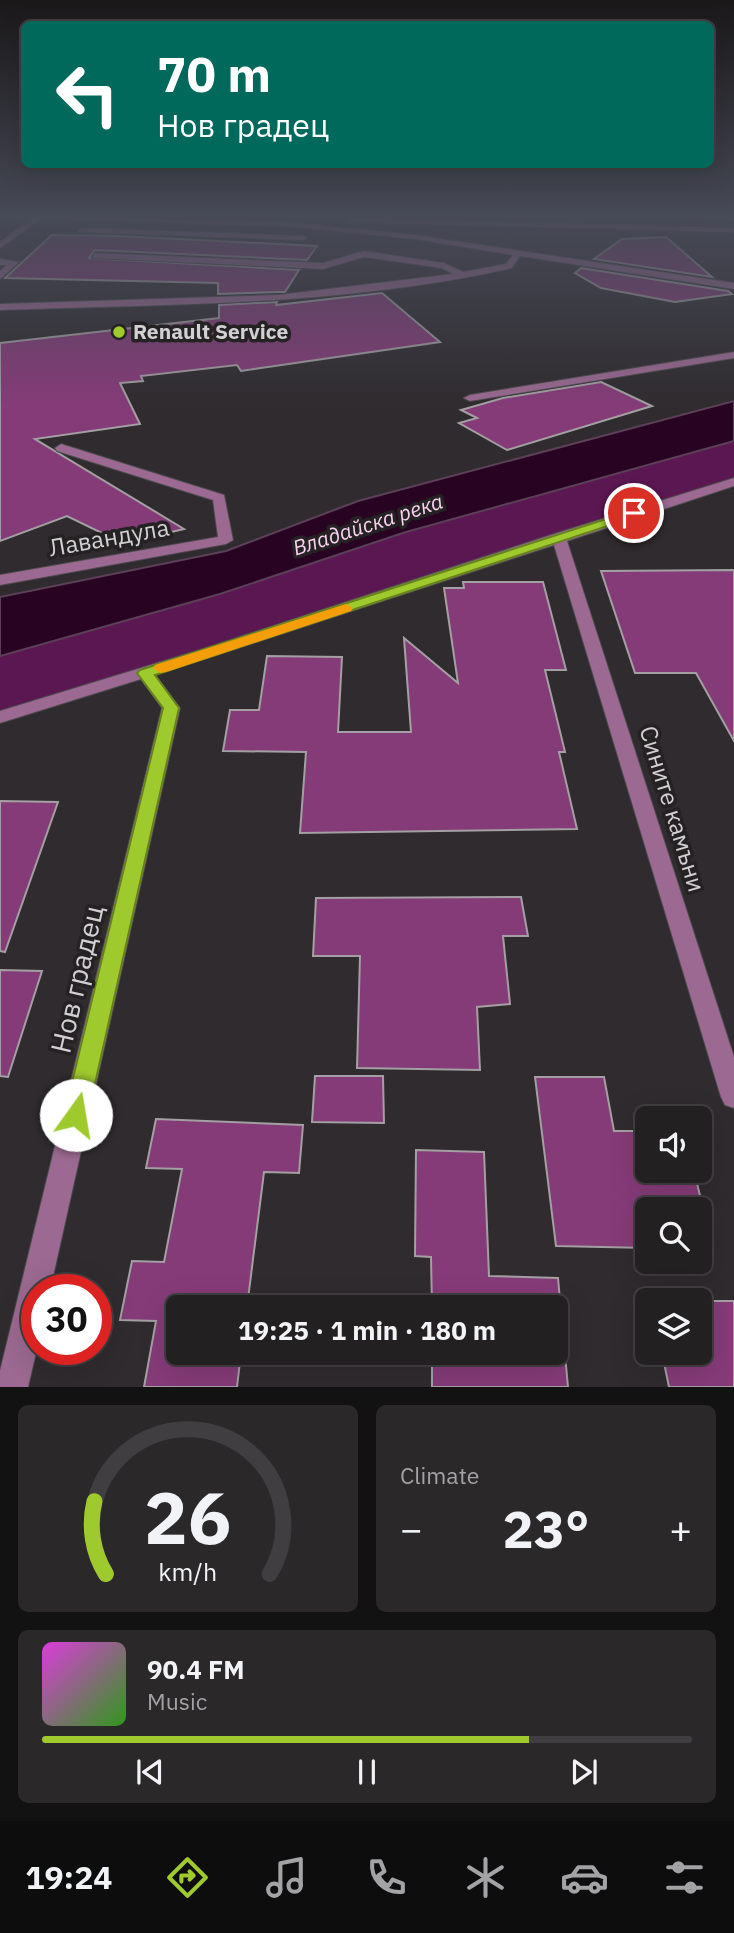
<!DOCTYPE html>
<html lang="en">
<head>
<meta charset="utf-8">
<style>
  :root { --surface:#232022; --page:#2b282a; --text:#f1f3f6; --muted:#a3a3a5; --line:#403e40; --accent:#9fca2d }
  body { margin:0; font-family:"IBM Plex Sans",sans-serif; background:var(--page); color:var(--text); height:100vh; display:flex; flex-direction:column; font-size:26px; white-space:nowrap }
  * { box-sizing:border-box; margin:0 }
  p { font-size:23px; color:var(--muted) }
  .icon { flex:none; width:38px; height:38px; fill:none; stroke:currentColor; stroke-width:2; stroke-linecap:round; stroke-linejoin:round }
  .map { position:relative; height:1387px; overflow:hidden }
  .sheet { display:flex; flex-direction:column; gap:18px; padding:18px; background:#131213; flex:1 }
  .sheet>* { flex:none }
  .hud { position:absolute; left:21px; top:21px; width:693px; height:147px; border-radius:10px; box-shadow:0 7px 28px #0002,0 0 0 2px var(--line); background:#00695c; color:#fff; overflow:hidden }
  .buttons { position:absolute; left:635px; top:1106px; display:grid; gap:14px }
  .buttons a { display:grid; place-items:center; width:77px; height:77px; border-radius:10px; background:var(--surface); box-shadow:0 7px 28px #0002,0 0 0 2px var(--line); font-size:35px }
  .speed { position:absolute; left:21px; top:1274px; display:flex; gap:14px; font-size:35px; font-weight:700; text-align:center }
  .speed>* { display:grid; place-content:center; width:91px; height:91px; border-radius:50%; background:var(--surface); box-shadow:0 7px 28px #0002,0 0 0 2px var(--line); line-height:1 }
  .speed .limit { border:10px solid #d22; background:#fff; color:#111 }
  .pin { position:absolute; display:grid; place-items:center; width:60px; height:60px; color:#fff; margin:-30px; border:4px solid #fff; border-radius:50%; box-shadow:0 2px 7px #0007 }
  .me { position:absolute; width:77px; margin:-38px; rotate:13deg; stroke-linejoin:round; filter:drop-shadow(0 0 5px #0008) }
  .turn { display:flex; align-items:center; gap:24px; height:147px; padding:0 21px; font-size:32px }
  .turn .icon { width:91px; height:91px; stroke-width:2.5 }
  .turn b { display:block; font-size:49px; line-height:60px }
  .big { font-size:52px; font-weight:800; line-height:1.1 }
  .sheet .tile { flex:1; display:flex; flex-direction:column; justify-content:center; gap:10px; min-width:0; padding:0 24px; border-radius:10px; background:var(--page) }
  .sheet .dial { align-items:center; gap:0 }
  .dial svg { height:182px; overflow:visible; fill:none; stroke:var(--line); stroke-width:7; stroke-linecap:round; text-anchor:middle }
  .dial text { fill:var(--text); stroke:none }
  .song { display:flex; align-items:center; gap:21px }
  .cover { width:84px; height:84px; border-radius:10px; background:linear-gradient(135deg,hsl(300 70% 55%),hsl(110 70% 35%)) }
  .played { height:7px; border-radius:4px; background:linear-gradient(90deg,var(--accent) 75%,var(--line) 75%) }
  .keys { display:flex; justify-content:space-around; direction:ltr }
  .heat { display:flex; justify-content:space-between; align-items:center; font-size:38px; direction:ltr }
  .sheet .tiles { flex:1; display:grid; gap:18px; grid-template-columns:1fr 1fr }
  .tile:last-child { grid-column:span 2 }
  .trip { position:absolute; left:166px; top:1295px; width:402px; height:70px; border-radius:10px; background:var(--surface); box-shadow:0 7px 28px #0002,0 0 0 2px var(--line); font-weight:800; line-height:70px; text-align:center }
  .dock { display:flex; height:112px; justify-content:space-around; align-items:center; background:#0e0d0e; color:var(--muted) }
  .dock .icon { width:49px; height:49px }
  .dock .current { color:var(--accent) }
  .dock b { font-size:32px; color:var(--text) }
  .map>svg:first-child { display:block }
  .green { fill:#5b1751 }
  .water { fill:#280322; stroke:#5b4057; stroke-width:2 }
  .building { fill:#853b78; stroke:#a39fa2; stroke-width:2 }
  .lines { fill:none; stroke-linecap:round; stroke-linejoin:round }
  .minor-casing { stroke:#4c494c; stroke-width:2 }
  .minor { fill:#9b6991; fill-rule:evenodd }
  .route { fill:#9fca2d; stroke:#67831d; stroke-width:2 }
  .slow { fill:#f59e0b }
  .poi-dot { fill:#9fca2d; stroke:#252224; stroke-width:2.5 }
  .labels { text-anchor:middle; stroke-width:7; stroke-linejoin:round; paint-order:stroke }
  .far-poi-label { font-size:21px; font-weight:bold; fill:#d2d0d2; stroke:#252224; text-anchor:start }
  .far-water-label { font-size:21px; font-style:italic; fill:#fcd2f2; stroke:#252224 }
  .street-label { font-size:24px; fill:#d2d0d2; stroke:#252224 }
  .near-street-label { font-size:28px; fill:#d2d0d2; stroke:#252224 }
</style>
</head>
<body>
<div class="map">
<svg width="734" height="1387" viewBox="0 0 734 1387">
  <rect width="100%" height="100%" fill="#2f2b2e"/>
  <polygon class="green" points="734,441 734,482 0,717 0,655 220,594 406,532"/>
  <polygon class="water" points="734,401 734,441 406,532 220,594 0,656 0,597 226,551 358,501"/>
  <g class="building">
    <polygon points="52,235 118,236 317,246 307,260 95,250 89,258 299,270 285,292 278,292 218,294 218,283 5,278"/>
    <polygon points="666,237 712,277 594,259 622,239"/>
    <polygon points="581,268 728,291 732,294 675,302 601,288 575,273"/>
    <polygon points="382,293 440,342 241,371 237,365 141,376 143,381 120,383 140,424 35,439 184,529 111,546 102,533 67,516 0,541 0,343 219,318 219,305 277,302 276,305"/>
    <polygon points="601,382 652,406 507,450 459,423 477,418 461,410 503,398"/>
    <polygon points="734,570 734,741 696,673 635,673 601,571"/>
    <polygon points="463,582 543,582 566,670 545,670 565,752 559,752 577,829 300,833 306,752 223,751 230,710 259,710 267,656 342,657 338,732 411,732 404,638 458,683 444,588 464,588"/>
    <polygon points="0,801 58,802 5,952 0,951"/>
    <polygon points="521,897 528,936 503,936 510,1004 477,1007 480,1070 357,1068 360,956 313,956 316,898"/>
    <polygon points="0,970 42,971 8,1077 0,1076"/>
    <polygon points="315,1076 383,1076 384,1123 312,1122"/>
    <polygon points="535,1077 604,1077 614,1131 648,1131 648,1171 694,1171 713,1249 700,1249 700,1209 648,1209 648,1248 556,1246"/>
    <polygon points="156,1119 303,1125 299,1173 264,1172 247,1307 178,1307 178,1353 241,1353 237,1387 144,1387 156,1321 120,1320 132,1261 164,1262 182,1169 146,1168"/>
    <polygon points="416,1150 484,1152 489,1276 558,1278 568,1387 432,1387 432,1353 556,1353 556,1307 432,1307 431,1257 415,1256"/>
    <polygon points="700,1301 734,1301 734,1387 669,1387 662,1353 700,1353"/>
  </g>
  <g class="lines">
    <defs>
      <g id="minor">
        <path d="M 0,215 L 285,222 L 415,235 L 734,283 L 734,289 L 520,256 L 512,268 C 344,306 171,304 0,310 L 0,304 L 278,295 L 453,274 L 442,268 L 364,257 L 323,269 L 92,258 L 95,253 L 323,263 L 364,251 L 444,263 L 463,272 L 506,264 L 513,255 L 415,239 L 285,226 L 41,219 L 0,248 L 0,242 L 31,219 L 0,218 Z"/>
        <polygon points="671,215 734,216 734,220 675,217"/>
        <polygon points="351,218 734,228 734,232 348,222"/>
        <polygon points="81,228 303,236 307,238 303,240 78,232"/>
        <polygon points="0,259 19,262 0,279 0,271 7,265 0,265"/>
        <polygon points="734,352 734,358 470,401 464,398 470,395"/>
        <polygon points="61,444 224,495 233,540 226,544 0,585 0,575 218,537 213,500 57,451 55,448"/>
        <polygon points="734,478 734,486 567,541 734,1057 734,1108 725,1105 721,1097 554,545 155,675 180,708 50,1290 37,1290 37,1348 28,1387 0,1387 0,1371 162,708 141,679 0,723 0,711 203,649 554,534"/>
      </g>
    </defs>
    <use href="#minor" class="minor-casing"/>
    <use href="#minor" class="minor"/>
  </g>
  <linearGradient id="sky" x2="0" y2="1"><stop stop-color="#1a1819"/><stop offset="0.53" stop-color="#474a57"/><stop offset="1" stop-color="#474a57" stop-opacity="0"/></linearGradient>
  <rect width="734" height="409" fill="url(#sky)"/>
  <polygon class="route" points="634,510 640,513 638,516 155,675 179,708 88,1115 84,1123 76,1126 67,1123 64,1115 163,708 137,673 140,670"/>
  <polygon class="slow" points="346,604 353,608 351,611 166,672 160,673 153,668 155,665"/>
  <circle class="poi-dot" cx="119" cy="332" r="7"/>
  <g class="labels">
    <g class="far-poi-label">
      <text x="133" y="339">Renault Service</text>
    </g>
    <g class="far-water-label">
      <text transform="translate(368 525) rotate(-18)" y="7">Владайска река</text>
    </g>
    <g class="street-label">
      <text transform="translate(109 538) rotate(-10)" y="8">Лавандула</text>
      <text transform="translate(672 809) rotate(73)" y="8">Сините камъни</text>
    </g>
    <g class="near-street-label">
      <text transform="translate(77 979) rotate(-77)" y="10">Нов градец</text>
    </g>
  </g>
</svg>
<div class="buttons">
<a><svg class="icon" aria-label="sound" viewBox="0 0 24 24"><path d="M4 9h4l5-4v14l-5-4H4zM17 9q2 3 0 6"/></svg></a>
<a><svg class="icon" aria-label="search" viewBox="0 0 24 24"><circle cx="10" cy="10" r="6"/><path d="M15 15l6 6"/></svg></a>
<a><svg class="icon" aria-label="layers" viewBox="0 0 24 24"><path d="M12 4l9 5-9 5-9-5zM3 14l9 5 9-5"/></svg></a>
</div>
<div class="speed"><div class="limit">30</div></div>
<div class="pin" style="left:634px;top:513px;background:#d93025"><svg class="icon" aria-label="arrive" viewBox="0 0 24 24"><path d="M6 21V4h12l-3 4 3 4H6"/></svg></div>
<svg class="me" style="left:76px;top:1115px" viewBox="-20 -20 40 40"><circle r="19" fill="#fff"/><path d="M0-13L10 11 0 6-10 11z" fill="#9fca2d"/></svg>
<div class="trip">19:25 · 1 min · 180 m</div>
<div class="hud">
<div class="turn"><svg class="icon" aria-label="left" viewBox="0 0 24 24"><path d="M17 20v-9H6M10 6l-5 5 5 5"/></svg><div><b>70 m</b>Нов градец</div></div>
</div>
</div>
<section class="sheet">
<div class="tiles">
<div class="tile dial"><svg viewBox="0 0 100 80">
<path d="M14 69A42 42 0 1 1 86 69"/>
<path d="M14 69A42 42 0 0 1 9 37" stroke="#9fca2d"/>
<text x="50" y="56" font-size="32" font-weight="700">26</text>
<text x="50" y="72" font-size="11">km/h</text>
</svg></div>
<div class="tile"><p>Climate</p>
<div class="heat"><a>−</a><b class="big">23°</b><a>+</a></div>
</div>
<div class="tile">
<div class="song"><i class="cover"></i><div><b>90.4 FM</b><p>Music</p></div></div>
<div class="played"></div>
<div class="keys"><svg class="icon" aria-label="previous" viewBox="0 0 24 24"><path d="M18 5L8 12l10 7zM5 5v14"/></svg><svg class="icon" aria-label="pause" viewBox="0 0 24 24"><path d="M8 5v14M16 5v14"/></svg><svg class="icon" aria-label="next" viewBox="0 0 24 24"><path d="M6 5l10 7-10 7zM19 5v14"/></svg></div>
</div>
</div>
</section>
<nav class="dock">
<b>19:24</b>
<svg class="icon current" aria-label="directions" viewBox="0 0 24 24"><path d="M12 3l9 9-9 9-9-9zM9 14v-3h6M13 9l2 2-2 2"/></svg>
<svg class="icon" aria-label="music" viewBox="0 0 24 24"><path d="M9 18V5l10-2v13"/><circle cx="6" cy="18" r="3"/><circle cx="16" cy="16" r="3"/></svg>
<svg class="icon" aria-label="phone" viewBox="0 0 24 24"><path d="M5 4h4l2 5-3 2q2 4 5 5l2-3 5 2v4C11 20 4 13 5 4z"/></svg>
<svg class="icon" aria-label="climate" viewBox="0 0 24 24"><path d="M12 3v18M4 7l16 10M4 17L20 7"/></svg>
<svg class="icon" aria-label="car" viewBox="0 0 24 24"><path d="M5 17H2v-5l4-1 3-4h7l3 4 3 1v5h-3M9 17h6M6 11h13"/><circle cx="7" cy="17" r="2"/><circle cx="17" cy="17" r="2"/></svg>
<svg class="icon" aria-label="filters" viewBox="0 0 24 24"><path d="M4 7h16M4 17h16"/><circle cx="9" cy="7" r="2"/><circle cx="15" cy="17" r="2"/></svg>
</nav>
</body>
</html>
